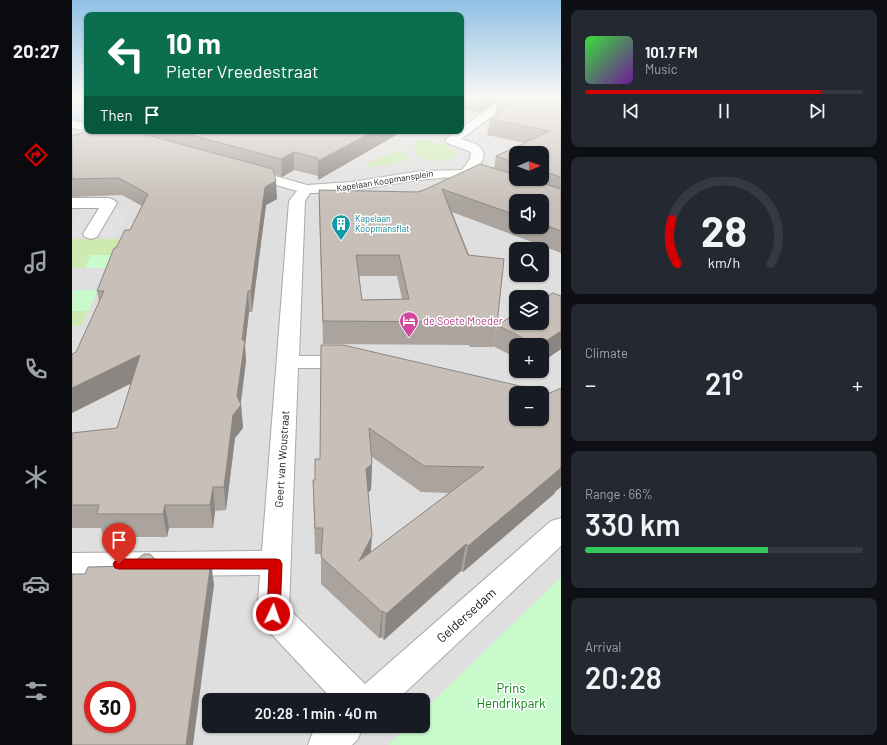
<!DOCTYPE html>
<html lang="en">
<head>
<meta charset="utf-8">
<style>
  :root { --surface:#171b24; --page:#242831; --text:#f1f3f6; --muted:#9ea1a6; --line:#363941; --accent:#d40000 }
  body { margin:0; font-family:Barlow,sans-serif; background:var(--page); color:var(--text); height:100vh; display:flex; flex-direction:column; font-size:15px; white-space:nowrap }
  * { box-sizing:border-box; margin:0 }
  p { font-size:13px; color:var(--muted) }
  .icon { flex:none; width:22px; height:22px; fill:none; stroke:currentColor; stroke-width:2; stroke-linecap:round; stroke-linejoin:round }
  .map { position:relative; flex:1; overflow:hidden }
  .drawer { display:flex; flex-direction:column; gap:10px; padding:10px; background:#0d0f14; width:326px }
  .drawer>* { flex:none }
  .hud { position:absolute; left:12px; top:12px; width:380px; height:122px; border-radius:8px; box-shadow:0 1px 3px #0004; background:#0b6e4f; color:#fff; overflow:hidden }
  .needle { width:26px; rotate:89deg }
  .tools { position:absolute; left:437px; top:146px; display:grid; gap:8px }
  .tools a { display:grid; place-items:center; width:40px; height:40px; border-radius:8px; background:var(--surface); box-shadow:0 1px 3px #0004; font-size:20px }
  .speed { position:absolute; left:12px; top:681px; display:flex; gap:8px; font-size:20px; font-weight:700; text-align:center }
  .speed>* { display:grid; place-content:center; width:52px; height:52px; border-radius:50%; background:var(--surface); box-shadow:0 1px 3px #0004; line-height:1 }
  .speed .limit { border:6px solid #d22; background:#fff; color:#111 }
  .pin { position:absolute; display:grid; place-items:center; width:34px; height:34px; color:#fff; margin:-41px -17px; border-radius:50% 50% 50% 0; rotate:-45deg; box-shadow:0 0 4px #0007 }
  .pin .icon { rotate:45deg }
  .me { position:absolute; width:44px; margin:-22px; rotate:3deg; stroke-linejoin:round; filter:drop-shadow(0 0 3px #0008) }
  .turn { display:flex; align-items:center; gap:14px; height:84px; padding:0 16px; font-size:18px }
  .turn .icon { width:52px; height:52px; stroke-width:2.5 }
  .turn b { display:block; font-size:28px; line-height:34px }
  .then { display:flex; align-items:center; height:38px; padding:0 16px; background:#0003; gap:8px; font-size:15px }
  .big { font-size:30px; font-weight:600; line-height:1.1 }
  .drawer .card { flex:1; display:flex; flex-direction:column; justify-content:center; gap:6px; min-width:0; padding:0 14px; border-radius:8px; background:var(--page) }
  .drawer .dial { align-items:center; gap:0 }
  .dial svg { height:104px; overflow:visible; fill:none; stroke:var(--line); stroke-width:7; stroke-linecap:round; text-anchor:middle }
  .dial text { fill:var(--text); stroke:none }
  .song { display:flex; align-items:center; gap:12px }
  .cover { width:48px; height:48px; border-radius:6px; background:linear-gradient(135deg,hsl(120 70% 55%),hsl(280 70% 35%)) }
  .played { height:4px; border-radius:2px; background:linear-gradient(90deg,var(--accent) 85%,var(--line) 85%) }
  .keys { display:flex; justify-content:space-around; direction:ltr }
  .heat { display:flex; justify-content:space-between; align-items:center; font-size:22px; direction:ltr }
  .charge { height:6px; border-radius:3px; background:linear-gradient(90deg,#34c759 66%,var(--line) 0) }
  .trip { position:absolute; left:130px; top:693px; width:228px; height:40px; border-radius:8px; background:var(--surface); box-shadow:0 1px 3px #0004; font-weight:600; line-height:40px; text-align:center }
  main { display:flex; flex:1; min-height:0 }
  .tab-bar { display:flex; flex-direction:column; width:72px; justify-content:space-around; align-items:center; background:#090b0e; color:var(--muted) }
  .tab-bar .icon { width:28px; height:28px }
  .tab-bar .current { color:var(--accent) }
  .tab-bar b { font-size:18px; color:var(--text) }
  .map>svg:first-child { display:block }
  .residential { fill:#e0dfdf; fill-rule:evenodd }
  .grass { fill:#cdebb0 }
  .park { fill:#c8facc }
  .parking { fill:#e2e2e2 }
  .water { fill:#aad3df }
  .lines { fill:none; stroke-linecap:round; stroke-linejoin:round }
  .minor-casing { stroke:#a9a9a9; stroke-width:2 }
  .minor { fill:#fff; fill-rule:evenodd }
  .wall { fill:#aba49e; fill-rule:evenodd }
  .shaded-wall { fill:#8b8681 }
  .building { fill:#c7bfb8; stroke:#8b8681; fill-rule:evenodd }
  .route { fill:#d40000; stroke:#8a0000 }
  .labels { text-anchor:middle; stroke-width:3; stroke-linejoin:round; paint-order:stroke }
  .far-street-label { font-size:9px; fill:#222; stroke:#fff }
  .far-culture-label { font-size:9px; fill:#0d838f; stroke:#fff; text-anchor:start }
  .hotel-label { font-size:11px; fill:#b23c85; stroke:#fff; text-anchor:start }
  .street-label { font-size:11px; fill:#222; stroke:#fff }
  .near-street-label { font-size:13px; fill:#222; stroke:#fff }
  .near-park-label { font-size:13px; fill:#0c8416; stroke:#fff }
</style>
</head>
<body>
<main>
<nav class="tab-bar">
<b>20:27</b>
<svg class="icon current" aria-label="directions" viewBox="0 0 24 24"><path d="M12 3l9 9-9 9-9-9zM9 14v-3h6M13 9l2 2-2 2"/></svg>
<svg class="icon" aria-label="music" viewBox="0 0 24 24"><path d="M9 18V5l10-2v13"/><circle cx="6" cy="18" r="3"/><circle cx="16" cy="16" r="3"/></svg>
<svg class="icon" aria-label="phone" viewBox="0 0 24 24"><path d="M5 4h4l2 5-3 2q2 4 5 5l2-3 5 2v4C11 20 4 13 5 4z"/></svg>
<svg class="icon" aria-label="climate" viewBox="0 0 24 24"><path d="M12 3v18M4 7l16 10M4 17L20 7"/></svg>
<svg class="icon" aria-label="car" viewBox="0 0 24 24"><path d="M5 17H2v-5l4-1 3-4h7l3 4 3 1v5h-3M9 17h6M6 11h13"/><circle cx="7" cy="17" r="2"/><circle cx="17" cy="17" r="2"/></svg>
<svg class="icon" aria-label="filters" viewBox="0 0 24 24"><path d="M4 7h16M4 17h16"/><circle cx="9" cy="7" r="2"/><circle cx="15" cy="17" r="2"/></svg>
</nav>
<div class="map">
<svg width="489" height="745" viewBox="0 0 489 745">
  <rect width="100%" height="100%" fill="#f2efe9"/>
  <path class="residential" d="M 0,98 L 15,98 L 15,131 L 389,131 L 389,98 L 489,98 L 489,745 L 0,745 ZM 444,153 L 470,153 L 470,179 L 444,179 ZM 444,201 L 470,201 L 470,227 L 444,227 ZM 444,249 L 470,249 L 470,275 L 444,275 ZM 444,297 L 470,297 L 470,323 L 444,323 ZM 444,345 L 470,345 L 470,371 L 444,371 ZM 444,393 L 470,393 L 470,419 L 444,419 ZM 21,690 L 55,690 L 55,724 L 21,724 ZM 137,700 L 351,700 L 351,726 L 137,726 Z"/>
  <g class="grass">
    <path d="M 349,139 L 376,146 L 386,154 C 380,162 356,162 347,157 C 343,154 342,150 342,146 L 345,140 Z"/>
    <polygon points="325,151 330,151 336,160 299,167 293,165"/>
    <polygon points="0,239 49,239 42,255 19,255 12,268 0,268"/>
    <polygon points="0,311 16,311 9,326 0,326"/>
  </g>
  <g class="park">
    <polygon points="19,255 42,255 36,268 12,268"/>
    <polygon points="1,290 26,290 16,311 0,311"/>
    <polygon points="489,577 489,745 316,745 335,726 351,726 351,711"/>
  </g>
  <g class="parking">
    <polygon points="405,138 428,154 426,164 414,163 413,152 394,139"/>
    <polygon points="10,209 57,209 44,236 0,236 0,225"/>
  </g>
  <polygon class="water" points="15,98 15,120 0,125 0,105"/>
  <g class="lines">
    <defs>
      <g id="minor">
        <path d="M 432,98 L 445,98 L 389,139 C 412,145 419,152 403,172 L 423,177 L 425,180 L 423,183 C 414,185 405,181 396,179 C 388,178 377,177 369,178 C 325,180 283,194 238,193 L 233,201 L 227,356 L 277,356 L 285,357 L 288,362 L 285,367 L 277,368 L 226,368 L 217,609 L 293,684 L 479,521 L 489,518 L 489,546 L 325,700 L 261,700 L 190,624 L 185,614 L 188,575 L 0,577 L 0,553 L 190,551 L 217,201 L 225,191 L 170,175 L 168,172 L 170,169 L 175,168 L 235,185 L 280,182 L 348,171 L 390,170 L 398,159 L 399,152 L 375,143 L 373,140 L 384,131 L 389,131 L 389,128 Z"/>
        <polygon points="0,120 15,124 15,131 18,131 0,128"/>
        <polygon points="0,198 37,198 42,200 45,203 25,237 19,239 13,237 11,234 27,208 0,208"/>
        <polygon points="247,726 291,726 286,739 280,745 236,745 241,732"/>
      </g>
    </defs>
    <use href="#minor" class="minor-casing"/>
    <use href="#minor" class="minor"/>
  </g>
  <g class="wall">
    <path d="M 389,98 L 489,98 L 489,253 L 380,212 L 425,324 L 421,347 L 398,347 L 397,345 L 251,344 L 247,209 L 247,190 L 345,192 L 352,190 L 422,168 L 424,156 L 452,143 L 415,135 L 418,119 L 423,115 L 425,101 L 408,113 L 389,109 ZM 444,153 L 470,153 L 470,179 L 444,179 ZM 444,201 L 470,201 L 470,227 L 444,227 ZM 287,276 L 325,276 L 330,299 L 290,300 Z"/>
    <polygon points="15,131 331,131 246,180 246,176 222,170 210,177 202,174 205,199 194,205 180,312 177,312 173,346 174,361 169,404 171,428 163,438 154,510 143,511 141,528 97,528 95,537 31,537 29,528 0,528 0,433 45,428 59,384 4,352 27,302 25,291 44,248 58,230 70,206 50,195 0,197 0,136"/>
    <polygon points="489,296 489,349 470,362 470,345 444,345 444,358 421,346 425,325"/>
    <path d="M 249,345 L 483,492 L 482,494 L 391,572 L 389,571 L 312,640 L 309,637 L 307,638 L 249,584 L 249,554 L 243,554 L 241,480 L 243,480 L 248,459 ZM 300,457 L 349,492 L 377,493 L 299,552 L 296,492 L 299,490 L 300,464 Z"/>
  </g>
  <g class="shaded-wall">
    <polygon points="410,98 429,98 408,113"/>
    <polygon points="302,131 331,131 246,180 246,161"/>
    <polygon points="222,152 222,170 210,177 209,159"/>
    <polygon points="204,181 205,199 194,205 180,312 179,291 193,187"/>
    <polygon points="176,291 177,312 173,346 174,361 168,406 169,405 171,428 163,438 154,510 152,487 161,415 165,396"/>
    <polygon points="489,331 489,349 470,362 470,345 468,345"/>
    <polygon points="68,355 72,377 0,413 0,388"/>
    <polygon points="300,464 299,490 293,495 294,469"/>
    <polygon points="489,466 489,487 483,492 482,494 391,572 396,546"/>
    <polygon points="141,487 143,511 141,528 138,505"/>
    <polygon points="93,505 97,528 95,537 91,514"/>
    <polygon points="300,536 298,563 287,561"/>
    <polygon points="394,544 389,571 312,640 314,614"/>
    <polygon points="139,561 142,585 121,745 114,745"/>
    <polygon points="311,611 309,637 307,638 310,612"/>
  </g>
  <g class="building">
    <polygon points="428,98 489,98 489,177 470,171 470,153 444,153 444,163 424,156 478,131 418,119 440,104 425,100"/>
    <polygon points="15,131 60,131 201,169 204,181 193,187 179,291 176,291 170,340 173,340 165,396 169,405 161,415 152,487 141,487 138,505 93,505 91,514 25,514 27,505 0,505 0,433 45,428 68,355 0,388 0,354 4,352 32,291 25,291 42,248 44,248 53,230 58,230 76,194 47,178 0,179 0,136"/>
    <polygon points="104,131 302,131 246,161 246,158 222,152 209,159"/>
    <path d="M 408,164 L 444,175 L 444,179 L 457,179 L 489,189 L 489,231 L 470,224 L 470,201 L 444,201 L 444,215 L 370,189 L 396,255 L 432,259 L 425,324 L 402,324 L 401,322 L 251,321 L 247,190 L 345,192 L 352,190 ZM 284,255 L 327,255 L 337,299 L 290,300 Z"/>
    <polygon points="481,293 489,296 489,331 468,345 465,345 425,325 444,314 444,323 470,323 470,299"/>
    <path d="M 249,345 L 271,345 L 478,393 L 489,388 L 489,466 L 488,467 L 489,468 L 396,546 L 394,544 L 314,614 L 311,611 L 310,612 L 249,557 L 251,528 L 243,528 L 241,480 L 243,480 L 243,459 L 248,459 ZM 444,393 L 470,393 L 470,419 L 444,419 ZM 297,428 L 352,466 L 412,467 L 287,561 L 300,536 L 294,469 L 300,464 Z"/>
    <path d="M 72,554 L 78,554 L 85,561 L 139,561 L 114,745 L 0,745 L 0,574 L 13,574 L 16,567 L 59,566 L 60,563 ZM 21,690 L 55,690 L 55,724 L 21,724 Z"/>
  </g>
  <linearGradient id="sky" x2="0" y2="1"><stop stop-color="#8fc0e4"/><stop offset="0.48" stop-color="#f9f8f5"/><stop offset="1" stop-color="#f9f8f5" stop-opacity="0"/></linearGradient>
  <rect width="489" height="203" fill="url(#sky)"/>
  <polygon class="route" points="47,559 204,559 208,560 210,564 208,614 206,618 201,620 196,618 195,614 197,569 47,569 43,568 41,564 43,561"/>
  <defs>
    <symbol id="building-pin" viewBox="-11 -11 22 30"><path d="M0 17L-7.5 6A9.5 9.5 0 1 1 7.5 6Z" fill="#0f9aa8" stroke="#fff"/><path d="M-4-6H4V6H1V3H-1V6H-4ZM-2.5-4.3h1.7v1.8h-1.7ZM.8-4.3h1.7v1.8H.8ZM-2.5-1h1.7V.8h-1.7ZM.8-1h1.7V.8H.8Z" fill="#fff"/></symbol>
    <symbol id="hotel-pin" viewBox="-11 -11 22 30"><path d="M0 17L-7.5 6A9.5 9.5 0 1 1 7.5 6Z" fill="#d1479c" stroke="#fff"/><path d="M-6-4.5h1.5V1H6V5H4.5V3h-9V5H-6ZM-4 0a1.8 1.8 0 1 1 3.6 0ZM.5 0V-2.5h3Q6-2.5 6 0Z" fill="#fff"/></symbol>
  </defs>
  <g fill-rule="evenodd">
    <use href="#building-pin" x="258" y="213" width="22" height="30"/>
    <use href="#hotel-pin" x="326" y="310" width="22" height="30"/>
  </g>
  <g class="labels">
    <g class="far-street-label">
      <text transform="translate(313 181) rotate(-9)" y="3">Kapelaan Koopmansplein</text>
    </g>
    <g class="far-culture-label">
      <text x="283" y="222">Kapelaan<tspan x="283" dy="10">Koopmansflat</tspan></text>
    </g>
    <g class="hotel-label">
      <text x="351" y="325">de Soete Moeder</text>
    </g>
    <g class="street-label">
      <text transform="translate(210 459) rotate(-86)" y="4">Geert van Woustraat</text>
    </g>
    <g class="near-street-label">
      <text transform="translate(394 615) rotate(-42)" y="5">Geldersedam</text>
    </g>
    <g class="near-park-label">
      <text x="439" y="693">Prins<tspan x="439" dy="15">Hendrikpark</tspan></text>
    </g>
  </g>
</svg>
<div class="tools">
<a><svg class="needle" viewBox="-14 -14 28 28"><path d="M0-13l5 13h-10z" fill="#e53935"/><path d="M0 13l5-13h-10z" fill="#9ea1a6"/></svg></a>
<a><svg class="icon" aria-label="sound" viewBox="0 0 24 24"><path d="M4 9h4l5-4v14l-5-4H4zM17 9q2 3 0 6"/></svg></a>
<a><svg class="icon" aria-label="search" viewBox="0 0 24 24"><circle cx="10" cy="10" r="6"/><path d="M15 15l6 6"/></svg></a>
<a><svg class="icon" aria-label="layers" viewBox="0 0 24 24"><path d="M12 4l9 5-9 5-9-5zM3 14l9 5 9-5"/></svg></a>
<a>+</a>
<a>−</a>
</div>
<div class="speed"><div class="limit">30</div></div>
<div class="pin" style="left:47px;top:564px;background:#d93025"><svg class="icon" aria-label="arrive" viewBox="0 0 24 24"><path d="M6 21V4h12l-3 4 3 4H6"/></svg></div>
<svg class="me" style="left:201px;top:614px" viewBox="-20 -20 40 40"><circle r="17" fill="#d40000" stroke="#fff" stroke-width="3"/><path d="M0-11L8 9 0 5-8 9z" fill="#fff"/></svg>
<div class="trip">20:28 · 1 min · 40 m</div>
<div class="hud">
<div class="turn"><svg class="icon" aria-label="left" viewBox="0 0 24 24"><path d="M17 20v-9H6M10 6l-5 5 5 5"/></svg><div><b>10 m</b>Pieter Vreedestraat</div></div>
<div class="then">Then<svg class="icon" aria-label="arrive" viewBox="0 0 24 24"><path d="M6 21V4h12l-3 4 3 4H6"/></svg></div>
</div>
</div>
<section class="drawer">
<div class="card">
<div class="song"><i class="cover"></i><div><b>101.7 FM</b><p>Music</p></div></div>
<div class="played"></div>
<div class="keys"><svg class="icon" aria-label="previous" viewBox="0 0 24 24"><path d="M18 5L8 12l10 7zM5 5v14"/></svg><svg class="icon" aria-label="pause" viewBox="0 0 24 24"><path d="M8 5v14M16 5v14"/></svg><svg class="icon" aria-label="next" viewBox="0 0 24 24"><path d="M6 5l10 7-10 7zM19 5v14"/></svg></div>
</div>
<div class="card dial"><svg viewBox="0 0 100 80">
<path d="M14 69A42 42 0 1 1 86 69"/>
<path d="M14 69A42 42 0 0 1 10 35" stroke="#d40000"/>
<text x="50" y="56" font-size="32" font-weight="700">28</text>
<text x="50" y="72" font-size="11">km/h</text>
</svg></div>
<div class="card"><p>Climate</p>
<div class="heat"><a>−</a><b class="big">21°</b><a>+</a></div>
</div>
<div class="card"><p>Range · 66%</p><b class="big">330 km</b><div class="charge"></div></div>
<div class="card"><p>Arrival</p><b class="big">20:28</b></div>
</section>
</main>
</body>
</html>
